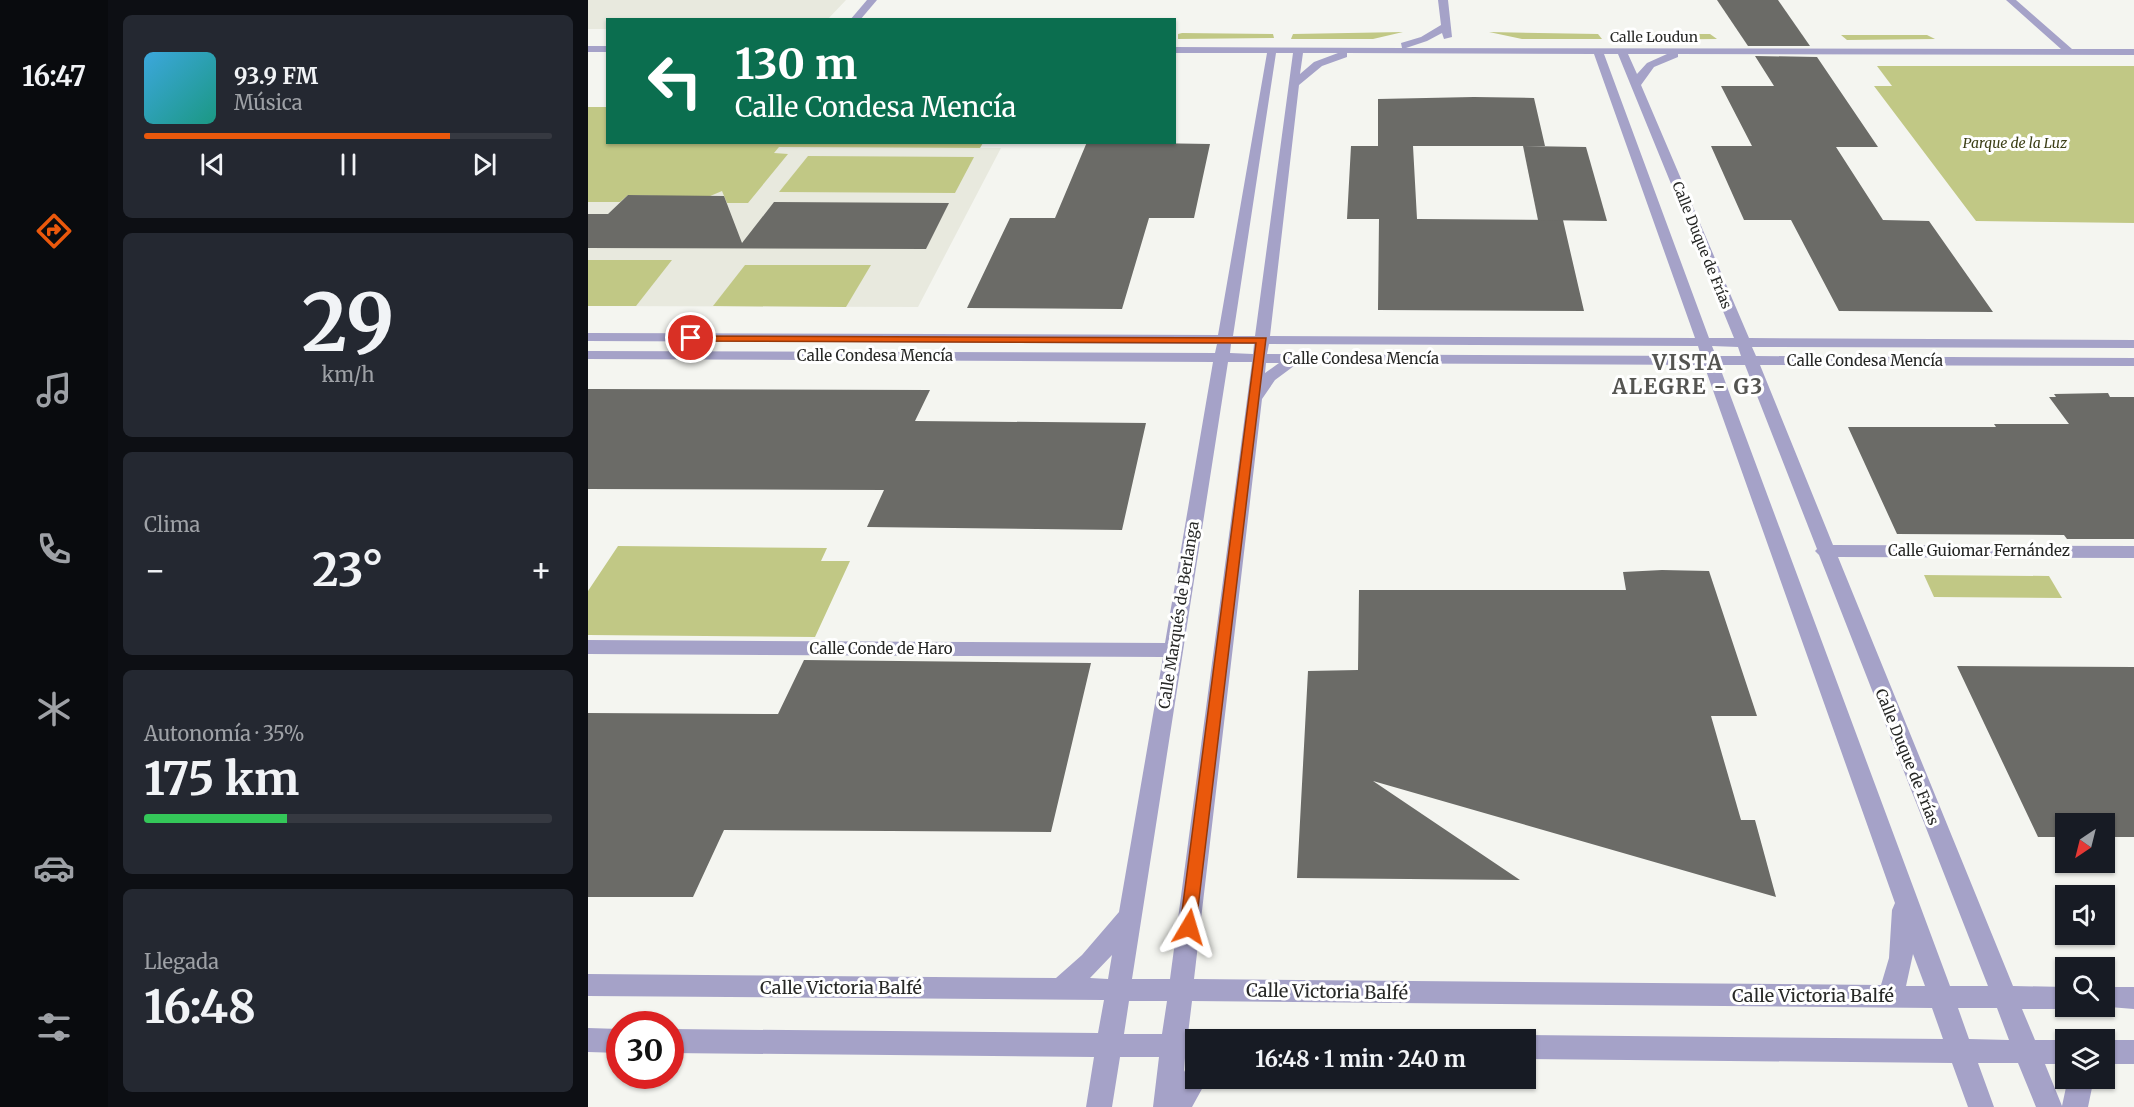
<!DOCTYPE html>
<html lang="es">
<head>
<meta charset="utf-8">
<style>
  :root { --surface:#171b24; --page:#242831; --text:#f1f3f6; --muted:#9ea1a6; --line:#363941; --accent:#ea580c }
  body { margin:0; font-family:Merriweather,serif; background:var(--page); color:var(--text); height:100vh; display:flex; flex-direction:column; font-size:22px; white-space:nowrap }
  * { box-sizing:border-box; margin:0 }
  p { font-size:20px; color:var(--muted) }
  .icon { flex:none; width:33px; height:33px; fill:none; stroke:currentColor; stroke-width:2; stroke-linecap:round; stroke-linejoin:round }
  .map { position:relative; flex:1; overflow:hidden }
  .details { display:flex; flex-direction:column; gap:15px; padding:15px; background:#0d0f14; width:480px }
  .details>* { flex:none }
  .hud { position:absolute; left:18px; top:18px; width:570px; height:126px; border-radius:0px; box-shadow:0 2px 4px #0004; background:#0b6e4f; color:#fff; overflow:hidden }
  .needle { width:39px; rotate:215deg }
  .buttons { position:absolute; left:1467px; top:813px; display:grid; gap:12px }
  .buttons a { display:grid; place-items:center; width:60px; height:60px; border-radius:0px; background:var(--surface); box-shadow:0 2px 4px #0004; font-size:30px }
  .speed { position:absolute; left:18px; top:1011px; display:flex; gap:12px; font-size:30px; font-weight:700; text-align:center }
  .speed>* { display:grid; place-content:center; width:78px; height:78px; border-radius:50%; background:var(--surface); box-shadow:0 2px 4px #0004; line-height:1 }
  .speed .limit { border:9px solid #d22; background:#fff; color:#111 }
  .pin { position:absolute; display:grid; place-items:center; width:51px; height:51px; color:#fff; margin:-26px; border:3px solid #fff; border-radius:50%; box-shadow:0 2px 6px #0007 }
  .me { position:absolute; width:66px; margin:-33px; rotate:7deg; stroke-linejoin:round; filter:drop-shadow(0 0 4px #0008) }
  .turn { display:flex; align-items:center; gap:21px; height:126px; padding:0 30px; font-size:27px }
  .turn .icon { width:78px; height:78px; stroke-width:2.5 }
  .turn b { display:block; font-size:42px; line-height:51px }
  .big { font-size:45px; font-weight:700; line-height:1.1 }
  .details .widget { flex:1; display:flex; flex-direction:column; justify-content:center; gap:9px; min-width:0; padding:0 21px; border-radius:9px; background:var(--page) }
  .details .dial { align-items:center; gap:0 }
  .dial b { font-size:78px; line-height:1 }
  .song { display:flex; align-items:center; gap:18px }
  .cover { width:72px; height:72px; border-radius:9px; background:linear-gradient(135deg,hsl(200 70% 55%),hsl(170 70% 35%)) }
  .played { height:6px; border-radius:3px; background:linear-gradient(90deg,var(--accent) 75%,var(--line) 75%) }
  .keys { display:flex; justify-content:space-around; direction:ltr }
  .heat { display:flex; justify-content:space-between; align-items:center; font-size:33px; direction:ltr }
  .charge { height:9px; border-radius:4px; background:linear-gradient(90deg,#34c759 35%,var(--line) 0) }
  .trip { position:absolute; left:597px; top:1029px; width:351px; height:60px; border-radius:0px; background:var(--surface); box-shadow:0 2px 4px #0004; font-weight:700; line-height:60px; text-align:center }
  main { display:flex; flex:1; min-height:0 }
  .menu { display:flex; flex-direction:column; width:108px; justify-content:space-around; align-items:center; background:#090b0e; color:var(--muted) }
  .menu .icon { width:42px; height:42px }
  .menu .on { color:var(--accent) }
  .menu b { font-size:27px; color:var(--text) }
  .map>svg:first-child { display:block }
  .built { fill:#e8e9de }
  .green { fill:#c1c885 }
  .building { fill:#6b6b67 }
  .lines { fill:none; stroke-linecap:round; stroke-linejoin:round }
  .minor { fill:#a5a2c8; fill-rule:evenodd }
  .route { fill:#ea580c; stroke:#983908; stroke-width:1.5 }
  .labels { text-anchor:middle; stroke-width:6; stroke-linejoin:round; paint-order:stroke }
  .far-street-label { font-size:14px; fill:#272826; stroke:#fff }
  .far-park-label { font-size:14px; font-style:italic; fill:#3c3f17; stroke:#fff }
  .street-label { font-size:15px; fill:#272826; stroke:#fff }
  .near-street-label { font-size:18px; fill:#272826; stroke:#fff }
  .district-label { font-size:21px; font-weight:bold; letter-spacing:1.5px; fill:#545451; stroke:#fff }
</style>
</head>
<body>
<main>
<nav class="menu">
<b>16:47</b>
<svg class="icon on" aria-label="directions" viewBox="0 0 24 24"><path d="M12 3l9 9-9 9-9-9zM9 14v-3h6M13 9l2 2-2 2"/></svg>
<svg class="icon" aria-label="music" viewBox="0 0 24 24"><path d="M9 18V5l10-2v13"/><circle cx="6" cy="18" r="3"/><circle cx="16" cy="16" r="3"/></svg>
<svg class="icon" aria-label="phone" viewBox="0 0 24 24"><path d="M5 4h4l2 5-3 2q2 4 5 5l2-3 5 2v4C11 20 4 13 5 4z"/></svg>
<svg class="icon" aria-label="climate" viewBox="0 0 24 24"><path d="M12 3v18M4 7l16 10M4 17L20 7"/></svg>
<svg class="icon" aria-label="car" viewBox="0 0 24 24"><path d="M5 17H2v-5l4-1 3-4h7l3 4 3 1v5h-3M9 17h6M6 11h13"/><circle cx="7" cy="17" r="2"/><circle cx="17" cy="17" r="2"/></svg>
<svg class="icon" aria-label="filters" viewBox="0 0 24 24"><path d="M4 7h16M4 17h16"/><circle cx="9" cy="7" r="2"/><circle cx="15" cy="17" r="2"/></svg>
</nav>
<section class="details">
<div class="widget">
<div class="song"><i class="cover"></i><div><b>93.9 FM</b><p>Música</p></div></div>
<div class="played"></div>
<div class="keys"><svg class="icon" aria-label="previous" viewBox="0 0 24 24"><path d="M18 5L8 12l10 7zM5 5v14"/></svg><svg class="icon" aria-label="pause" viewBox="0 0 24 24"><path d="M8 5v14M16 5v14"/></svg><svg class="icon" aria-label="next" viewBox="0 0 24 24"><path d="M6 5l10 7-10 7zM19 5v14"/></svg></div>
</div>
<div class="widget dial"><b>29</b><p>km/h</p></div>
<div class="widget"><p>Clima</p>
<div class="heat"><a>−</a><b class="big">23°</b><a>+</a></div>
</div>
<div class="widget"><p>Autonomía · 35%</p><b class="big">175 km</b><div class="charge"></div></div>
<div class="widget"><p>Llegada</p><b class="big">16:48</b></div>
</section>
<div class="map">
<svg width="1546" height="1107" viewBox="0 0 1546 1107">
  <rect width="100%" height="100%" fill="#f4f5f0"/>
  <g class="built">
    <polygon points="0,0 258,0 240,19 20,20 19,29 0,29"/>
    <polygon points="0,145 176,147 413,148 330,307 0,306"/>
  </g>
  <g class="green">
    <polygon points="815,32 785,39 703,39 705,34"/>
    <polygon points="901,32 1010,34 1014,39 934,39"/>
    <polygon points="594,33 685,34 686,38 590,39 590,34"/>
    <polygon points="1031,34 1122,34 1129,39 1035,40"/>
    <polygon points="1253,35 1339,35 1347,39 1259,40"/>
    <polygon points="1289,66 1546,66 1546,223 1388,221 1286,86 1304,86"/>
    <polygon points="0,107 19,107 20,142 395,143 392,148 191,147 186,153 200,154 160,203 139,203 134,191 108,202 70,196 40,195 32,202 0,202"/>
    <polygon points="220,156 386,157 367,193 191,192"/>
    <polygon points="0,260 84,260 48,306 0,306"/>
    <polygon points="157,265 283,265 258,307 125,306"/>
    <polygon points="30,546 239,548 233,561 262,561 227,637 0,635 0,591"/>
    <polygon points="1336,575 1461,576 1474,598 1346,597"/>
  </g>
  <g class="building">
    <polygon points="1129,0 1190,0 1222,46 1160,46"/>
    <polygon points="1167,56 1229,57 1290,147 1248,147 1295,220 1341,221 1405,312 1251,311 1203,220 1156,220 1123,146 1164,146 1133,86 1186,86"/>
    <polygon points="886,97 946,98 957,146 825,146 829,219 975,220 996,311 790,310 791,219 759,219 763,146 790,146 790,99"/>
    <polygon points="499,142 622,144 606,218 561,218 534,309 379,308 422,218 467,218"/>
    <polygon points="935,146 998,147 1019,221 950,220"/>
    <polygon points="40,195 136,196 154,243 186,202 361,203 338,249 0,248 0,214 20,214"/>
    <polygon points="0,389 342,390 327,421 558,423 534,530 279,527 296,490 0,489"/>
    <polygon points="1520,393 1522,397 1546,397 1546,539 1479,539 1476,535 1309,534 1260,427 1408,427 1406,424 1481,424 1461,397 1468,397 1466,394"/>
    <polygon points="1074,570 1121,571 1169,716 1123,716 1153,820 1167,820 1188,897 785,781 932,880 709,878 720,671 770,670 771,590 1038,590 1035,572"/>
    <polygon points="216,660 503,663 463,832 136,830 105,897 0,897 0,713 190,714"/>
    <polygon points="1369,666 1546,667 1546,837 1516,837 1516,824 1478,824 1478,837 1450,837"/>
  </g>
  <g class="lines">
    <g class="minor">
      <polygon points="279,0 289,0 272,20 262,20"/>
      <path d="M 850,0 L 860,0 L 864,37 L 856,39 L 854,33 L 839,41 L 818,48 L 1473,49 L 1418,0 L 1428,0 L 1484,49 L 1546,49 L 1546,55 L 1090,54 L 1090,57 L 1066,67 L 1053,85 L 1161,338 L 1546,340 L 1546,348 L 1164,347 L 1168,356 L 1546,358 L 1546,366 L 1172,365 L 1245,545 L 1546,546 L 1546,558 L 1250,557 L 1425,986 L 1478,987 L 1478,1006 L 1485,1006 L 1478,1009 L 1434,1009 L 1447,1040 L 1478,1040 L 1478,1064 L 1457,1064 L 1474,1106 L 1480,1078 L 1506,1078 L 1500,1107 L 1448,1107 L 1430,1063 L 1390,1063 L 1406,1107 L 1380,1107 L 1364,1063 L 938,1059 L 938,1040 L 928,1040 L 938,1035 L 1355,1039 L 1344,1008 L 604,1001 L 600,1034 L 608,1034 L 618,1040 L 608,1040 L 608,1058 L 597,1058 L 596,1072 L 599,1066 L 608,1063 L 608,1078 L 620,1078 L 604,1107 L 565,1107 L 571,1057 L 532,1057 L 524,1107 L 498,1107 L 506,1057 L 82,1053 L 82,1029 L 510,1033 L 516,1000 L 0,996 L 0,974 L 468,978 L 494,955 L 531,912 L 575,657 L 0,654 L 0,640 L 577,643 L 625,362 L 0,359 L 0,351 L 627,353 L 629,344 L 0,341 L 0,333 L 630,335 L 679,53 L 586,53 L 586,47 L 814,48 L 813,43 L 833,37 L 853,25 ZM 688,53 L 705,53 L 667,336 L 645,336 ZM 715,53 L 750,53 L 726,62 L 712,74 ZM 759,53 L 1006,54 L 1107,338 L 682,336 L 711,85 L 734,66 L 759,57 ZM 1016,54 L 1030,54 L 1146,338 L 1121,338 ZM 1040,54 L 1079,54 L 1059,63 L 1049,74 ZM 643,344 L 666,344 L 665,354 L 642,353 ZM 681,344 L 1110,346 L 1113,356 L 679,354 ZM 1124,346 L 1150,347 L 1153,356 L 1128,356 ZM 640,362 L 664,362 L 582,979 L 544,979 ZM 678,363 L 691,363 L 677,373 ZM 710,363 L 1116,365 L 1307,903 L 1304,910 L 1301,958 L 1293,985 L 606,979 L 674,399 L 687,380 ZM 1131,365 L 1157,365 L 1229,549 L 1227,551 L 1231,555 L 1400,986 L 1362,986 ZM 1325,954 L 1337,986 L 1318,986 ZM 524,955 L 520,979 L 502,978 ZM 541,1001 L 579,1001 L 574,1034 L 536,1034 ZM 1370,1008 L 1409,1008 L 1421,1040 L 1381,1039 Z"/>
      <rect x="0" y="46" width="20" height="6"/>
      <polygon points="1516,987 1546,987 1546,1009 1509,1006 1516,1006"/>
      <polygon points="0,1028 32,1029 32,1053 0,1052"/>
      <rect x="1516" y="1040" width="30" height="24"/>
    </g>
  </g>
  <polygon class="route" points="99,336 678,338 607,933 601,935 594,933 592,927 668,343 103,341 97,338"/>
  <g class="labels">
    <g class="far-street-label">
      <text x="1066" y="42">Calle Loudun</text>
      <text transform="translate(1114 245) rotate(68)" y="5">Calle Duque de Frías</text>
    </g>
    <g class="far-park-label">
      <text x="1427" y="148">Parque de la Luz</text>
    </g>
    <g class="street-label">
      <text x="287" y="361">Calle Condesa Mencía</text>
      <text x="773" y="364">Calle Condesa Mencía</text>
      <text x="1277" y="366">Calle Condesa Mencía</text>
      <text x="1391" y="556">Calle Guiomar Fernández</text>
      <text transform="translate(591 615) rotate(-81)" y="5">Calle Marqués de Berlanga</text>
      <text x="293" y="654">Calle Conde de Haro</text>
      <text transform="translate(1319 757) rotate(68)" y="5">Calle Duque de Frías</text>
    </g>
    <g class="near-street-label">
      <text x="253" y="994">Calle Victoria Balfé</text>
      <text transform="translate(739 992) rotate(1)" y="6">Calle Victoria Balfé</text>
      <text x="1225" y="1002">Calle Victoria Balfé</text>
    </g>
    <g class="district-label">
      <text x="1100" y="370">VISTA<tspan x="1100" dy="24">ALEGRE - G3</tspan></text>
    </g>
  </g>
</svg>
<div class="buttons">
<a><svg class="needle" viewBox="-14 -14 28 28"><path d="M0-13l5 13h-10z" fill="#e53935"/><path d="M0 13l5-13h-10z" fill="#9ea1a6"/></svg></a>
<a><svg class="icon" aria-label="sound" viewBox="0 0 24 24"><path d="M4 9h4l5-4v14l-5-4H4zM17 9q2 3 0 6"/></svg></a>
<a><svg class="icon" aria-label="search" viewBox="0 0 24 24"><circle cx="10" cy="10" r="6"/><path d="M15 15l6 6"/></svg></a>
<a><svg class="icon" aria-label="layers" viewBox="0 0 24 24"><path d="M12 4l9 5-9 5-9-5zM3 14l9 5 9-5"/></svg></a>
</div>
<div class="speed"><div class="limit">30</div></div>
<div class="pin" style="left:103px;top:338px;background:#d93025"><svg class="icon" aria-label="arrive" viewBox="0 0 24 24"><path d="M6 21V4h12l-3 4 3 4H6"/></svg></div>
<svg class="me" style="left:601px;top:927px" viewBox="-20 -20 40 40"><path d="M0-17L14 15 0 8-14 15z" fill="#ea580c" stroke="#fff" stroke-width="4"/></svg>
<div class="trip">16:48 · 1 min · 240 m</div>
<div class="hud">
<div class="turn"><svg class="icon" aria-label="left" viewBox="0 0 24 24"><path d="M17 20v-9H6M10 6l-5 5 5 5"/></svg><div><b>130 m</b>Calle Condesa Mencía</div></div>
</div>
</div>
</main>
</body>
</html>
